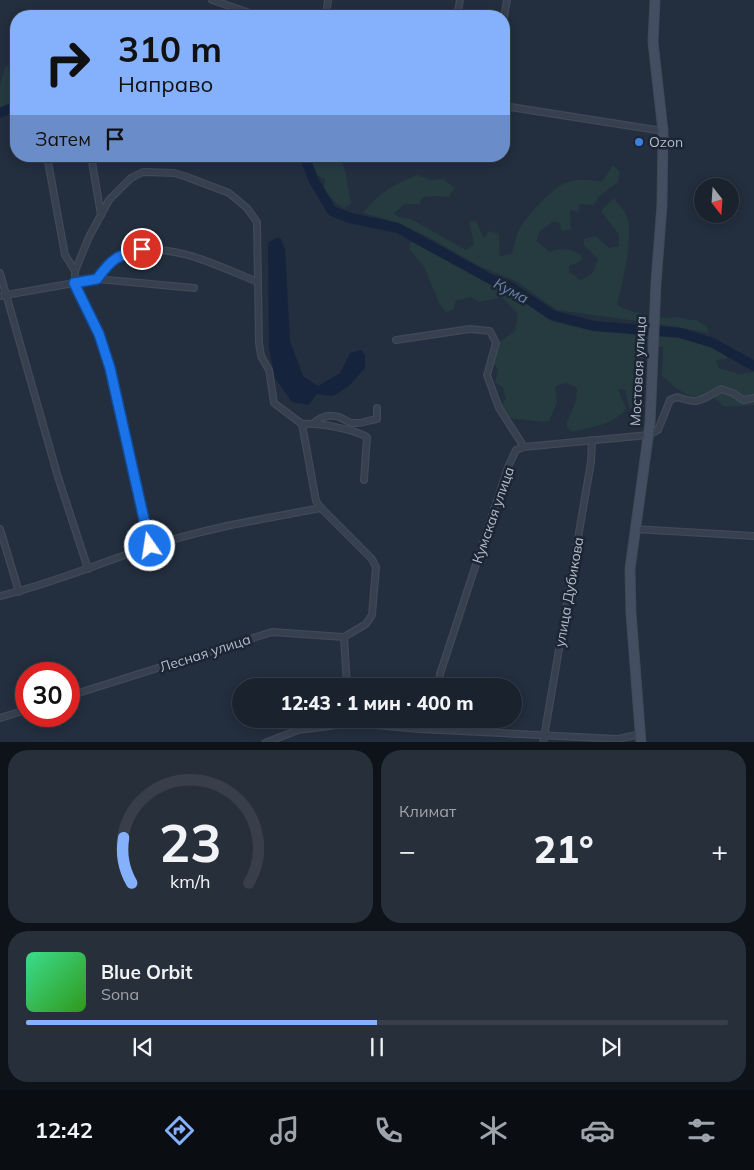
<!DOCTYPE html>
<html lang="ru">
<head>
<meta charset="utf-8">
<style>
  :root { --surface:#1a222e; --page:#272f3a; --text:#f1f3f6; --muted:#9fa4aa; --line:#383f4a; --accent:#85b0fc }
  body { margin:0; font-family:Mulish,sans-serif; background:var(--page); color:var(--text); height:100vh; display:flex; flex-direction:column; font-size:19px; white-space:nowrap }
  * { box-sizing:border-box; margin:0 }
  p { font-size:16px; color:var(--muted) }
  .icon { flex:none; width:28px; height:28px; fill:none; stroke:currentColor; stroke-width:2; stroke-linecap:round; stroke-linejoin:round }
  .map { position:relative; height:742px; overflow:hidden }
  .drawer { display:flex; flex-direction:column; gap:8px; padding:8px; background:#0e1319; flex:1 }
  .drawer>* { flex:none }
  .top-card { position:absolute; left:10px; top:10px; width:500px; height:152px; border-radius:20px; box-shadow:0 2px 12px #0003,0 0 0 1px var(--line); background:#85b0fc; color:#111; overflow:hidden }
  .needle { width:32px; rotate:163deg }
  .buttons { position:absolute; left:694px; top:178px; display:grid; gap:10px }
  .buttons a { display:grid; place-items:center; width:45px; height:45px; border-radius:50%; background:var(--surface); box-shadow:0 2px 12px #0003,0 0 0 1px var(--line); font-size:25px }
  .speed { position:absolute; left:15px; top:662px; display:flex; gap:10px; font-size:25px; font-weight:700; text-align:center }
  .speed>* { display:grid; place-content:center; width:65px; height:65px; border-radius:50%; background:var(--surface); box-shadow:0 2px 12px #0003,0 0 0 1px var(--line); line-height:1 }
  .speed .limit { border:8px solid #d22; background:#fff; color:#111 }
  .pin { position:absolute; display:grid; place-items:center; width:42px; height:42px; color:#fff; margin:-21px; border:2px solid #fff; border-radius:50%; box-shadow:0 1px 5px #0007 }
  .me { position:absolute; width:55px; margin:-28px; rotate:347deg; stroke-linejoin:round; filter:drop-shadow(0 0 4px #0008) }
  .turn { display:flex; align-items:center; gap:18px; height:105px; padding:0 25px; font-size:22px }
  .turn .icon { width:65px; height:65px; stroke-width:2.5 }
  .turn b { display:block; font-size:35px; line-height:42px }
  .then { display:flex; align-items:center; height:48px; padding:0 25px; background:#0003; gap:10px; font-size:19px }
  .big { font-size:38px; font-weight:800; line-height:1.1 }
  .drawer .widget { flex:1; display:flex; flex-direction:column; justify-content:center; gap:8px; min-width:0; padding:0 18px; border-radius:20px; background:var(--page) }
  .drawer .dial { align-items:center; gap:0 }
  .dial svg { height:130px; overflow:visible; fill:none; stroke:var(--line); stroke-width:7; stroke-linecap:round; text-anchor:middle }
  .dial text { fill:var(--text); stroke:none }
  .song { display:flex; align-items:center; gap:15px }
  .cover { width:60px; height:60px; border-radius:8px; background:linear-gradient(135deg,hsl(150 70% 55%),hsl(110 70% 35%)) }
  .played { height:5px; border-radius:2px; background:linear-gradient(90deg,var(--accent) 50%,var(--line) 50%) }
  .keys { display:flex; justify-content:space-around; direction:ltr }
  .heat { display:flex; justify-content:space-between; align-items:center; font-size:28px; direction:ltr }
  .drawer .tiles { flex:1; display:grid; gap:8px; grid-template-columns:1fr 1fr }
  .widget:last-child { grid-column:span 2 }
  .trip { position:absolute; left:232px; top:678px; width:290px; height:50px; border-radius:25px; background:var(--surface); box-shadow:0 2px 12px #0003,0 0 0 1px var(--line); font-weight:800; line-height:50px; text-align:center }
  .tab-bar { display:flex; height:80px; justify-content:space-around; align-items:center; background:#0a0e12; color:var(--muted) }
  .tab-bar .icon { width:35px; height:35px }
  .tab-bar .selected { color:var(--accent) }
  .tab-bar b { font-size:22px; color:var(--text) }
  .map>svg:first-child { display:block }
  .green { fill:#253b3f }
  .water { fill:#15243c }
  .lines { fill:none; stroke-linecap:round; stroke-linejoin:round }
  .river { stroke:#15243c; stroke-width:10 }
  .minor-casing { stroke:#404957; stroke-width:8 }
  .secondary-casing { stroke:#404957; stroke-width:11 }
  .minor { stroke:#37404e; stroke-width:5.5 }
  .secondary { stroke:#444e61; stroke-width:9 }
  .route-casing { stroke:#114b97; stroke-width:12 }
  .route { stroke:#1a73e8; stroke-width:9 }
  .shop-dot { fill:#3f7fe0; stroke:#1c2533; stroke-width:2 }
  .labels { text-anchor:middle; stroke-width:5; stroke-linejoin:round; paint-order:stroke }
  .poi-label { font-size:14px; fill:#b2bbc9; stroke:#1c2533; text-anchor:start }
  .street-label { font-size:14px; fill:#b2bbc9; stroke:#1c2533 }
  .water-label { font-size:15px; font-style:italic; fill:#6a84a9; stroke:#1c2533 }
</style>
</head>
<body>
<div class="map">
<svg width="754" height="743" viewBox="0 0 754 743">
  <rect width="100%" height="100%" fill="#232e3e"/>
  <g class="green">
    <polygon points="16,63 16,102 0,109 0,85 5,67"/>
    <polygon points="309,156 339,156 345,170 351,204 344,208 336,203 324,190 325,179 317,175"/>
    <path d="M 613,165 L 620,172 L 618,182 L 598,197 L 594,205 L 579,204 L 579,212 L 570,210 L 571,230 L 561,231 L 560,223 L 554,221 L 540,231 L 536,241 L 550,252 C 561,247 571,248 581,255 L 581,261 L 569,266 L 569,272 L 581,280 L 592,274 L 598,259 L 584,245 L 584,239 L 596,236 L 609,248 L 619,246 L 619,235 L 601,211 L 614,198 C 617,203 623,209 626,214 C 635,234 622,284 617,305 C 632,313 652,316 669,318 C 671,318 674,317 677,317 C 686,318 686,321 697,320 L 707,327 L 709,333 L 672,326 L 557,310 L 516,281 L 479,266 L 430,238 L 398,223 L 363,213 C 376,194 396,183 417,175 L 431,180 L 443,179 L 455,188 L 449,197 L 437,196 L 422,197 L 420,204 L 405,204 L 394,213 L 399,217 L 411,219 L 466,250 L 474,244 L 469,222 L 476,221 L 484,238 L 489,231 L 499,234 L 500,256 L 512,254 C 514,245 516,235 520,228 C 527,216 549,192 561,185 C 573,178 590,179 602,182 Z"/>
    <path d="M 410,243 L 414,243 L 486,282 L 506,289 L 551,321 L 593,331 L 634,332 L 671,336 L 724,349 L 728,354 L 726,359 L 716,360 L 719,368 L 739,374 L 754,372 L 754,405 L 724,407 L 709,392 C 692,405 675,387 662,376 L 663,347 L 643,346 L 640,408 L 630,409 L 626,396 L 626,390 L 618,389 L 626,409 C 613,425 592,427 572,432 L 567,427 L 567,422 L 576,400 L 577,388 L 566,383 L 555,387 L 557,402 L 549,421 L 543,422 L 509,418 L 501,405 L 506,399 L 503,388 L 495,382 L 498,370 L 494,364 L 499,342 L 515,331 L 518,314 L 502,297 L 480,302 L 470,297 L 456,301 L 453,310 L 446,312 L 439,303 L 424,267 L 409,249 Z"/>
  </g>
  <polygon class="water" points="278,237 281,239 285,249 290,341 303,376 318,386 340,373 350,353 361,350 365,355 365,368 349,386 333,396 317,394 308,405 292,402 275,378 269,349 268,243"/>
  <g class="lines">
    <g class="river">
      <polyline points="0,113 16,106"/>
      <polyline points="304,156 314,181 332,211 350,218 398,228 490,279 509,286 552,315 594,326 681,333 713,343 754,366"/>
    </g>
    <defs>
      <g id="minor">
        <polyline points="212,0 258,16"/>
        <polyline points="326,16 328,0"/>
        <polyline points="457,16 460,0"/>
        <polyline points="504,17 507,0"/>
        <polyline points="504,106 663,131"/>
        <polyline points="47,156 65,255 75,271"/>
        <polyline points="91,156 101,215"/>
        <polyline points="0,273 58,477 88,569"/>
        <path d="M 97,279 C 102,272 109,261 117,256 C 121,255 125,254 129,253 C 173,241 217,266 258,282"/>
        <polyline points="0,296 97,279 194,288"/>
        <polyline points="396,340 470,329 490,331 496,343 487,375 499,408 524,447 516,450 508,467 440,674 439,686"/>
        <path d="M 314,423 C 321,416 329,414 339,417 C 345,419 348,423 354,423 C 362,424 369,420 377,419 L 377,408"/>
        <polyline points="302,424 316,501 321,508 372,559 376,567 372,615 366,624 344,637 347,686"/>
        <path d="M 524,447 L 648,435 L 658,430 L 670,400 L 677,397 C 700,405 701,400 721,389 L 733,393 L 743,400 L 754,398"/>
        <polyline points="0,529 19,592"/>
        <polyline points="634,529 754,536"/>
        <path d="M 150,546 L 110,368 L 99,334 L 75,283 L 75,271 L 89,237 L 109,200 L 131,178 L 143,172 L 174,173 L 187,177 L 229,193 L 247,208 L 257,222 L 259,343 L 261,356 L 269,370 L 274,403 L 302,424 C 319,423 353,429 367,437 L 364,480"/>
        <path d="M 0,596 C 51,584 99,563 149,547 C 205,528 263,519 321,508"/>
        <polyline points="69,696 272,632 344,637"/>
        <polyline points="0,718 26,710"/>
        <polyline points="435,730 436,719"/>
        <polyline points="265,743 298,730 353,723 419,729 618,739 641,734"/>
        <polyline points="543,743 591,462 592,440"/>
      </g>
      <polyline id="secondary" points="641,743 631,613 630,569 650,423 656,283 662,205 663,131 653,42 655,0"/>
    </defs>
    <use href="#minor" class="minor-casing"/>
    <use href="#secondary" class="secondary-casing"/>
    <use href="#minor" class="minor"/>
    <use href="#secondary" class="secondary"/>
  </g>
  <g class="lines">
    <defs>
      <path id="route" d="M 142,249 C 117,256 113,257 97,279 L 74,283 L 99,334 L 110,368 L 150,546"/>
    </defs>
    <use href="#route" class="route-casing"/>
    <use href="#route" class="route"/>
  </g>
  <circle class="shop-dot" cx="639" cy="142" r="5"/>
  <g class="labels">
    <g class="poi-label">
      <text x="649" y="147">Ozon</text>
    </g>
    <g class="street-label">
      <text transform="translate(638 371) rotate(-87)" y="5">Мостовая улица</text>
      <text transform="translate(493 515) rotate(-71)" y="5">Кумская улица</text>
      <text transform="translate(569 592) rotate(-80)" y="5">улица Дубикова</text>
      <text transform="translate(205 653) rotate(-18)" y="5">Лесная улица</text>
    </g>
    <g class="water-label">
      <text transform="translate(511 291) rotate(28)" y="5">Кума</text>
    </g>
  </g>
</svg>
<div class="buttons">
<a><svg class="needle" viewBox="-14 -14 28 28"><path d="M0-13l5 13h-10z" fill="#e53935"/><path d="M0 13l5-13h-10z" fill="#9fa4aa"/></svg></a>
</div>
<div class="speed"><div class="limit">30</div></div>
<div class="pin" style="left:142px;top:249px;background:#d93025"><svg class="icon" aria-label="arrive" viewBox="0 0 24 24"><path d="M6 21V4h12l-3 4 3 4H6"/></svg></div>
<svg class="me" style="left:150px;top:546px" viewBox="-20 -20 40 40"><circle r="17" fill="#1a73e8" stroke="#fff" stroke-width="3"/><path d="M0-11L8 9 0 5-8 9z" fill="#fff"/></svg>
<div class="trip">12:43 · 1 мин · 400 m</div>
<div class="top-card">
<div class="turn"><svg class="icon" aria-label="right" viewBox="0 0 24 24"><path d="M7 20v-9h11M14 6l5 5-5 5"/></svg><div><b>310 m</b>Направо</div></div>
<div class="then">Затем<svg class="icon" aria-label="arrive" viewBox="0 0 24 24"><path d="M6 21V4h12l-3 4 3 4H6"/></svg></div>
</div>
</div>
<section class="drawer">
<div class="tiles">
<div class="widget dial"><svg viewBox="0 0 100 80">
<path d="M14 69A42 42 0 1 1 86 69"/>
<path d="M14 69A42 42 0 0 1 9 41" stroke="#85b0fc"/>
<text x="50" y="56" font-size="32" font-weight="700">23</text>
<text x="50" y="72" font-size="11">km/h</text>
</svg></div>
<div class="widget"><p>Климат</p>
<div class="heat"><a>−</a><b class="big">21°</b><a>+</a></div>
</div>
<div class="widget">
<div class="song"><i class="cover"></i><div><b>Blue Orbit</b><p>Sona</p></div></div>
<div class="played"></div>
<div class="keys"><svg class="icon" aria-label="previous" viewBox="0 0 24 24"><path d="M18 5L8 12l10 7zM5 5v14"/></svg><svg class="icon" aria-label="pause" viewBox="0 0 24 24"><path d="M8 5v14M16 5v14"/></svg><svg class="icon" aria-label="next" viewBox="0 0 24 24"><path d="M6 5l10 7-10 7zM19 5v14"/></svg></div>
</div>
</div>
</section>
<nav class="tab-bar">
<b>12:42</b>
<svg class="icon selected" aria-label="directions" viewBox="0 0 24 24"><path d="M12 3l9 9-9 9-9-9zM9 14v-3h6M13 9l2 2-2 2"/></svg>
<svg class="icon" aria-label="music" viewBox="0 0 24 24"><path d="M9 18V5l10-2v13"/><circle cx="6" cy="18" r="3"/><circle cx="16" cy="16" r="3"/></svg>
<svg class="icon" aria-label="phone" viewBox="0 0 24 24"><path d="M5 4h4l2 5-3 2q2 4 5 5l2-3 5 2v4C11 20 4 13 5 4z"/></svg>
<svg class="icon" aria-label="climate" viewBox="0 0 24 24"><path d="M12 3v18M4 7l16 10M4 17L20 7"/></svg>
<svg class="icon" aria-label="car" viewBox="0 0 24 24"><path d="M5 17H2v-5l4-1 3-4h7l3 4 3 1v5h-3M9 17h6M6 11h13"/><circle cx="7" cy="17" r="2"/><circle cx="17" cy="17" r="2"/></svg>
<svg class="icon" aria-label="filters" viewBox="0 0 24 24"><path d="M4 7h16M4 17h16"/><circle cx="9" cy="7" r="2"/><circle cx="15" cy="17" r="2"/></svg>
</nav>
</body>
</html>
